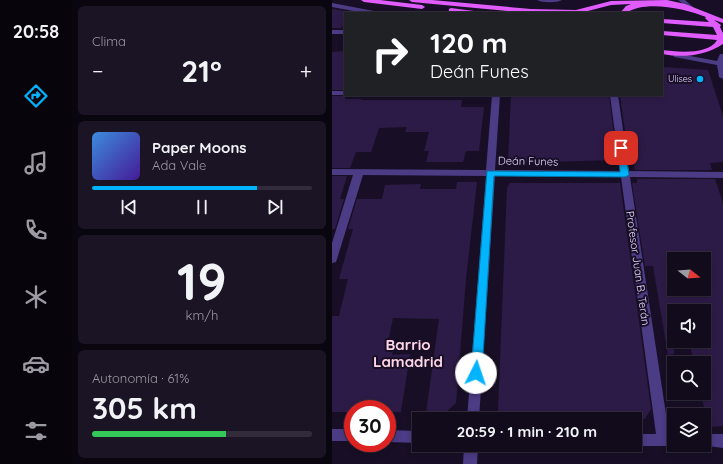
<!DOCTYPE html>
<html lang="es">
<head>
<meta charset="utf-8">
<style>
  :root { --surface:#120b1c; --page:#1b1425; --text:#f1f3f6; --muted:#9c9ba3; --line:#312b3b; --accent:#02b3fd }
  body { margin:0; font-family:Quicksand,sans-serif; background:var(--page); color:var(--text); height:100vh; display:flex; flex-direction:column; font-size:15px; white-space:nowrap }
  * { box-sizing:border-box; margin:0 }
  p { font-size:13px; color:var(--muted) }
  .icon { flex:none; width:22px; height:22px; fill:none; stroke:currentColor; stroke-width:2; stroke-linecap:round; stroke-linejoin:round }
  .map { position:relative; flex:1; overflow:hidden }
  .details { display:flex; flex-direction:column; gap:6px; padding:6px; background:#0a060f; width:260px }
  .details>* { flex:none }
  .top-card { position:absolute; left:12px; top:12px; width:319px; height:84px; border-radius:0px; box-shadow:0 2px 6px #0003,0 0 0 1px var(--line); background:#202124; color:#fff; overflow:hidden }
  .needle { width:26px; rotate:107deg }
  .buttons { position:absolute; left:335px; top:252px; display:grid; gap:8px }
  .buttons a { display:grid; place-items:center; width:44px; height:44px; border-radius:0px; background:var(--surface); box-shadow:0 2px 6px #0003,0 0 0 1px var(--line); font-size:20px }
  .speed { position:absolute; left:12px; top:400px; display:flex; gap:8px; font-size:20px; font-weight:700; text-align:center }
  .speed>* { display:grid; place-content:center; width:52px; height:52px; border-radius:50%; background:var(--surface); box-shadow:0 2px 6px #0003,0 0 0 1px var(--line); line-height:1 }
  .speed .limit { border:6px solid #d22; background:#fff; color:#111 }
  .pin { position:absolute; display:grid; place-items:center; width:34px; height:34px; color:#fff; margin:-17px; border-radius:8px; box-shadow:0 2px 6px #0006 }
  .me { position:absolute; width:44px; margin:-22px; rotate:4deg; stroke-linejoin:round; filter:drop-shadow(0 0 3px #0008) }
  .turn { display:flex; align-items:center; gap:14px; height:84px; padding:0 20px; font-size:18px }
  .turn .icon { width:52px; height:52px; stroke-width:2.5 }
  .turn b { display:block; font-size:28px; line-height:34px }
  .big { font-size:30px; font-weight:700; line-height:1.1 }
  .details .card { flex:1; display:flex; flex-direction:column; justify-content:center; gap:6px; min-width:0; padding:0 14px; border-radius:6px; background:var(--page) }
  .details .dial { align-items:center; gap:0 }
  .dial b { font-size:52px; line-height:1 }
  .song { display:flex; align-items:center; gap:12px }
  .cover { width:48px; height:48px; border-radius:6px; background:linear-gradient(135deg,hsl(210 70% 55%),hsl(260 70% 35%)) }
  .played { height:4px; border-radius:2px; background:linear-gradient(90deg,var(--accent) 75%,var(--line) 75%) }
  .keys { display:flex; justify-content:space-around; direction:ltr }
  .heat { display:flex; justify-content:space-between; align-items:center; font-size:22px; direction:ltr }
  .charge { height:6px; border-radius:3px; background:linear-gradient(90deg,#34c759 61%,var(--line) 0) }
  .trip { position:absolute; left:80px; top:412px; width:230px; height:40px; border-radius:0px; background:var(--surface); box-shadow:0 2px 6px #0003,0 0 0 1px var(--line); font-weight:700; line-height:40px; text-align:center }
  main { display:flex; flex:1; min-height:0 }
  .tabs { display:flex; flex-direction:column; width:72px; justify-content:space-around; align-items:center; background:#07040b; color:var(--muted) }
  .tabs .icon { width:28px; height:28px }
  .tabs .on { color:var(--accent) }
  .tabs b { font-size:18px; color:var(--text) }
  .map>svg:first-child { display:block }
  .building { fill:#2d1b47; fill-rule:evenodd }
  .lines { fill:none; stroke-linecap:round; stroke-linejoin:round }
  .minor { fill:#4c3b85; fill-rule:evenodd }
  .major { fill:#e15cfe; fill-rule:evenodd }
  .route { fill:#02b3fd; stroke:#0174a4 }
  .poi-dot { fill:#02b3fd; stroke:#180f26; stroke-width:1.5 }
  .labels { text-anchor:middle; stroke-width:4; stroke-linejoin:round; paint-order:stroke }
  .far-poi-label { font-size:9px; fill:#e1d4ff; stroke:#180f26; text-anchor:end }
  .street-label { font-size:11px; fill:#e1d4ff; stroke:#180f26 }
  .district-label { font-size:15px; font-weight:bold; fill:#ffd6e8; stroke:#180f26 }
</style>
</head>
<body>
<main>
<nav class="tabs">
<b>20:58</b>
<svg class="icon on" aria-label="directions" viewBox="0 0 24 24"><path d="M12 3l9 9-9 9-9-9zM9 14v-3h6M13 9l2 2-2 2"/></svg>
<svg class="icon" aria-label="music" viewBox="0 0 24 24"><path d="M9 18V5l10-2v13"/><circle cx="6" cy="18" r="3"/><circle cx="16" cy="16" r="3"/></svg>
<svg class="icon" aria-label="phone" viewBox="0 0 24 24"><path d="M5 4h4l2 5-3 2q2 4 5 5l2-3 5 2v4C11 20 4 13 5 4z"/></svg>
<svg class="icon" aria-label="climate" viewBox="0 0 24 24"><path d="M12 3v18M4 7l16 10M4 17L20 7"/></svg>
<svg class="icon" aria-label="car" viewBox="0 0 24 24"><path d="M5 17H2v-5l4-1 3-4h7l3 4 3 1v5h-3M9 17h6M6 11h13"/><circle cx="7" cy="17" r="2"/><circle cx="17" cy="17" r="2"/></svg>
<svg class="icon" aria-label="filters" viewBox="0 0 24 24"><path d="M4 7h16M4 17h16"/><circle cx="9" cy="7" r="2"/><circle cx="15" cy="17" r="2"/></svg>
</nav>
<section class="details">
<div class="card"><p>Clima</p>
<div class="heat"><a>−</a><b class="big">21°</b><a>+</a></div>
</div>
<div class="card">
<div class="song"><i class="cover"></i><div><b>Paper Moons</b><p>Ada Vale</p></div></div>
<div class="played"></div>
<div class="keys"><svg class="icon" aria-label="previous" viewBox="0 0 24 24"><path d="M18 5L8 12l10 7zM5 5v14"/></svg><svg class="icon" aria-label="pause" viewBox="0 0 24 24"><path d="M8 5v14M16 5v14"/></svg><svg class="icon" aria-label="next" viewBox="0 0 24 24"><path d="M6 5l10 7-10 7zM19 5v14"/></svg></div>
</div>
<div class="card dial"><b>19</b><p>km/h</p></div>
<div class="card"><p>Autonomía · 61%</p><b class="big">305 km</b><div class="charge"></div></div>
</section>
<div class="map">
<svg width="391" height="464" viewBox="0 0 391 464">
  <rect width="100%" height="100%" fill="#180f26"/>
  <g class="building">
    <polygon points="0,9 13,11 13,22 10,28 0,28"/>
    <polygon points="13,51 13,90 0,90 0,52"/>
    <polygon points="330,67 376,70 391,116 391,162 378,163 380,170 303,170 301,160 297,160 288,95 330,95"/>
    <polygon points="179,95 277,95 285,160 176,163"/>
    <polygon points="0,96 13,96 13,99 30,99 29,100 130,100 129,107 152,107 147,151 134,151 131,162 94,162 97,151 92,151 97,132 73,132 75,127 47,128 39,152 24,152 18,168 0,168"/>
    <polygon points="0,176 15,176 8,199 12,199 3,229 0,229"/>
    <path d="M 305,179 L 383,179 L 391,203 L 391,426 L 376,427 L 369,393 L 372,393 L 372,363 L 362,363 L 357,341 L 372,341 L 372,311 L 342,311 L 342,354 L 336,355 L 321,266 L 313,266 L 300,183 L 305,183 ZM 342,259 L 372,259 L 372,289 L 342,289 Z"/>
    <polygon points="125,182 145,182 134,279 124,403 114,412 94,413 107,319 61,318 55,347 62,347 60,355 78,354 69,412 55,412 55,409 21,409 21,412 0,412 0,316 7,316 16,279 7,279 21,229 16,229 25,199 50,199 53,185 89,184 88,189 124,189"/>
    <polygon points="178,183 288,183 319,409 313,419 171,419 166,412 175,188"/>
  </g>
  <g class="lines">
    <g class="minor">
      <path d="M 205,0 L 230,0 C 225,3 210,3 205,0 Z"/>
      <polygon points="346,0 353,0 361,7 356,8"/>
      <polygon points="0,3 42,11 45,13 32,13 0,7"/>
      <rect x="0" y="30" width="13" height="4"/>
      <polygon points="342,53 385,61 388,54 391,54 391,79 387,77 385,65 342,57"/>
      <polygon points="0,91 13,91 13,95 14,95 0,95"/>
      <polygon points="160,95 168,95 163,170 288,171 278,95 286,95 297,171 391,172 391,178 298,177 337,434 342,434 342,445 346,445 342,446 303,446 299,445 303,445 303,434 324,434 289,177 163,176 147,419 135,419 154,176 31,175 5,259 4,262 0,263 0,243 21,175 0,175 0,169 154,170"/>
      <rect x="0" y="429" width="21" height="12"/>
      <polygon points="55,430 87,431 87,443 55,442"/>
      <polygon points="372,434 391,434 391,448 368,445 372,445"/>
      <polygon points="132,445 146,445 145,464 131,464"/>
    </g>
    <g class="major">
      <polygon points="29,0 48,0 90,5 93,7 90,9 32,2"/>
      <path d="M 77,0 L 100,0 L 199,9 L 244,10 L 279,1 L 335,0 L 353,4 L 391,19 L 391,23 L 382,20 L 389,25 L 388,27 L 391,33 L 391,44 C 372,56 352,58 330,54 L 330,50 C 345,52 377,55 385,40 L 330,35 L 330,31 L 385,35 L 381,27 L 330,23 L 330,19 L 377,22 L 373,18 L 374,17 C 352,8 313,0 294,13 L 288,13 L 294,6 L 299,4 L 279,5 L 248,13 L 196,13 L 80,2 Z"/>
      <polygon points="119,8 142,11 145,13 117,11 117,9"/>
    </g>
  </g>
  <polygon class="route" points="286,146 289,146 293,148 297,175 293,177 162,176 150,373 148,376 144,378 140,376 139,373 155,171 288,172"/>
  <circle class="poi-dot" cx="368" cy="79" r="4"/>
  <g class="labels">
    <g class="far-poi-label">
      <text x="360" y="82">Ulises</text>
    </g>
    <g class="street-label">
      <text transform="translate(196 161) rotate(1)" y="4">Deán Funes</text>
      <text transform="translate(306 268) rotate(82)" y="4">Profesor Juan B. Terán</text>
    </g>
    <g class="district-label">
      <text x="76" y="350">Barrio<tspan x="76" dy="17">Lamadrid</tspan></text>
    </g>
  </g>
</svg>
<div class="buttons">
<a><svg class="needle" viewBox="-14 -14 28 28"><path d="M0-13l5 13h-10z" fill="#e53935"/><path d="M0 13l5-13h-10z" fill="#9c9ba3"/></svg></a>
<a><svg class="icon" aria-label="sound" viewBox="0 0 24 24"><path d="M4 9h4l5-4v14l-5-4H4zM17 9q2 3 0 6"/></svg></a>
<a><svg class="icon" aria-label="search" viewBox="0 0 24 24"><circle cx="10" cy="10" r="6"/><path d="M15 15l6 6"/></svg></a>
<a><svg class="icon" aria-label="layers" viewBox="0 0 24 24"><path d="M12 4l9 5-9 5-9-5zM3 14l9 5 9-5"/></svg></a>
</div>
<div class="speed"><div class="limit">30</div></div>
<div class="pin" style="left:289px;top:148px;background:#d93025"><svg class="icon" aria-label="arrive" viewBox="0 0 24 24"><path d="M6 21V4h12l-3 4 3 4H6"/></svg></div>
<svg class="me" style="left:144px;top:373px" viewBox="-20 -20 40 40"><circle r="19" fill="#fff"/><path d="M0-13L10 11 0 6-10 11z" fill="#02b3fd"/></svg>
<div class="trip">20:59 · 1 min · 210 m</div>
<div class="top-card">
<div class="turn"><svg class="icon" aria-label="right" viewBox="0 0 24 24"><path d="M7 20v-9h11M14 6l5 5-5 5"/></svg><div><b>120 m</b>Deán Funes</div></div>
</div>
</div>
</main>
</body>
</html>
